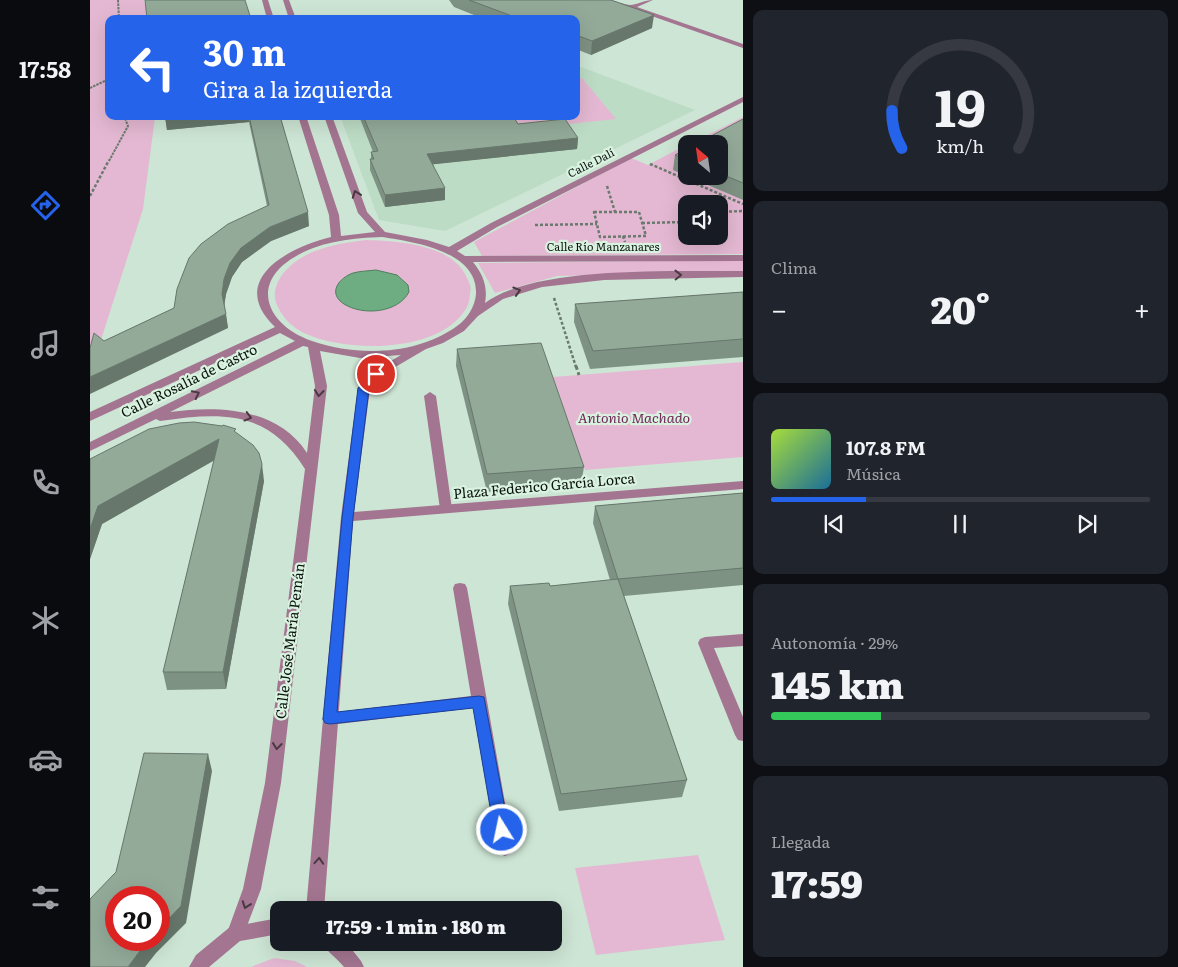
<!DOCTYPE html>
<html lang="es">
<head>
<meta charset="utf-8">
<style>
  :root { --surface:#171b24; --page:#20242c; --text:#f1f3f6; --muted:#9ea1a6; --line:#363941; --accent:#2563eb }
  body { margin:0; font-family:Literata,serif; background:var(--page); color:var(--text); height:100vh; display:flex; flex-direction:column; font-size:19px; white-space:nowrap }
  * { box-sizing:border-box; margin:0 }
  p { font-size:16px; color:var(--muted) }
  .icon { flex:none; width:28px; height:28px; fill:none; stroke:currentColor; stroke-width:2; stroke-linecap:round; stroke-linejoin:round }
  .map { position:relative; flex:1; overflow:hidden }
  .sheet { display:flex; flex-direction:column; gap:10px; padding:10px; background:#0d0f14; width:435px }
  .sheet>* { flex:none }
  .banner { position:absolute; left:15px; top:15px; width:475px; height:105px; border-radius:10px; box-shadow:0 5px 20px #0002; background:#2563eb; color:#fff; overflow:hidden }
  .needle { width:32px; rotate:331deg }
  .fabs { position:absolute; left:588px; top:135px; display:grid; gap:10px }
  .fabs a { display:grid; place-items:center; width:50px; height:50px; border-radius:10px; background:var(--surface); box-shadow:0 5px 20px #0002; font-size:25px }
  .speed { position:absolute; left:15px; top:886px; display:flex; gap:10px; font-size:25px; font-weight:700; text-align:center }
  .speed>* { display:grid; place-content:center; width:65px; height:65px; border-radius:50%; background:var(--surface); box-shadow:0 5px 20px #0002; line-height:1 }
  .speed .limit { border:8px solid #d22; background:#fff; color:#111 }
  .pin { position:absolute; display:grid; place-items:center; width:42px; height:42px; color:#fff; margin:-21px; border:2px solid #fff; border-radius:50%; box-shadow:0 1px 5px #0007 }
  .me { position:absolute; width:55px; margin:-28px; rotate:350deg; stroke-linejoin:round; filter:drop-shadow(0 0 4px #0008) }
  .turn { display:flex; align-items:center; gap:18px; height:105px; padding:0 15px; font-size:22px }
  .turn .icon { width:65px; height:65px; stroke-width:2.5 }
  .turn b { display:block; font-size:35px; line-height:42px }
  .big { font-size:38px; font-weight:800; line-height:1.1 }
  .sheet .widget { flex:1; display:flex; flex-direction:column; justify-content:center; gap:8px; min-width:0; padding:0 18px; border-radius:10px; background:var(--page) }
  .sheet .dial { align-items:center; gap:0 }
  .dial svg { height:130px; overflow:visible; fill:none; stroke:var(--line); stroke-width:7; stroke-linecap:round; text-anchor:middle }
  .dial text { fill:var(--text); stroke:none }
  .song { display:flex; align-items:center; gap:15px }
  .cover { width:60px; height:60px; border-radius:8px; background:linear-gradient(135deg,hsl(80 70% 55%),hsl(200 70% 35%)) }
  .played { height:5px; border-radius:2px; background:linear-gradient(90deg,var(--accent) 25%,var(--line) 25%) }
  .keys { display:flex; justify-content:space-around; direction:ltr }
  .heat { display:flex; justify-content:space-between; align-items:center; font-size:28px; direction:ltr }
  .charge { height:8px; border-radius:4px; background:linear-gradient(90deg,#34c759 29%,var(--line) 0) }
  .trip { position:absolute; left:180px; top:901px; width:292px; height:50px; border-radius:10px; background:var(--surface); box-shadow:0 5px 20px #0002; font-weight:800; line-height:50px; text-align:center }
  main { display:flex; flex:1; min-height:0 }
  .dock { display:flex; flex-direction:column; width:90px; justify-content:space-around; align-items:center; background:#090b0e; color:var(--muted) }
  .dock .icon { width:35px; height:35px }
  .dock .on { color:var(--accent) }
  .dock b { font-size:22px; color:var(--text) }
  .map>svg:first-child { display:block }
  .built { fill:#bddcc5 }
  .green { fill:#e4b8d2; fill-rule:evenodd }
  .water { fill:#6dad81; stroke:#507f5e }
  .lines { fill:none; stroke-linecap:round; stroke-linejoin:round }
  .path-far2 { stroke:#6a7a6e; stroke-width:2; stroke-dasharray:2.5 1; stroke-linecap:butt }
  .path-far1 { stroke:#6a7a6e; stroke-width:2.5; stroke-dasharray:3 2; stroke-linecap:butt }
  .path { stroke:#6a7a6e; stroke-width:3; stroke-dasharray:4 2.5; stroke-linecap:butt }
  .service { fill:#a37590; fill-rule:evenodd }
  .minor { fill:#a37590; fill-rule:evenodd }
  .tertiary { fill:#a37590; fill-rule:evenodd }
  .wall { fill:#7e9284 }
  .shaded-wall { fill:#67776b }
  .building { fill:#93aa99; stroke:#67776b }
  .oneway { stroke:#483a41 }
  .route { fill:#2563eb; stroke:#184099 }
  .labels { text-anchor:middle; stroke-width:4.5; stroke-linejoin:round; paint-order:stroke }
  .far-street-label { font-size:11px; fill:#0b130d; stroke:#daf3e1 }
  .street-label { font-size:14px; fill:#0b130d; stroke:#daf3e1 }
  .park-label { font-size:14px; font-style:italic; fill:#74295b; stroke:#daf3e1 }
</style>
</head>
<body>
<main>
<nav class="dock">
<b>17:58</b>
<svg class="icon on" aria-label="directions" viewBox="0 0 24 24"><path d="M12 3l9 9-9 9-9-9zM9 14v-3h6M13 9l2 2-2 2"/></svg>
<svg class="icon" aria-label="music" viewBox="0 0 24 24"><path d="M9 18V5l10-2v13"/><circle cx="6" cy="18" r="3"/><circle cx="16" cy="16" r="3"/></svg>
<svg class="icon" aria-label="phone" viewBox="0 0 24 24"><path d="M5 4h4l2 5-3 2q2 4 5 5l2-3 5 2v4C11 20 4 13 5 4z"/></svg>
<svg class="icon" aria-label="climate" viewBox="0 0 24 24"><path d="M12 3v18M4 7l16 10M4 17L20 7"/></svg>
<svg class="icon" aria-label="car" viewBox="0 0 24 24"><path d="M5 17H2v-5l4-1 3-4h7l3 4 3 1v5h-3M9 17h6M6 11h13"/><circle cx="7" cy="17" r="2"/><circle cx="17" cy="17" r="2"/></svg>
<svg class="icon" aria-label="filters" viewBox="0 0 24 24"><path d="M4 7h16M4 17h16"/><circle cx="9" cy="7" r="2"/><circle cx="15" cy="17" r="2"/></svg>
</nav>
<div class="map">
<svg width="653" height="967" viewBox="0 0 653 967">
  <rect width="100%" height="100%" fill="#cde5d4"/>
  <polygon class="built" points="486,65 605,110 355,231 289,220 250,116 486,116"/>
  <g class="green">
    <polygon points="0,0 54,0 58,19 19,19 19,116 73,116 65,117 53,209 0,374"/>
    <polygon points="486,78 492,78 526,119 432,129 423,116 486,116"/>
    <path d="M 653,117 L 653,254 L 392,256 L 384,242 L 541,158 L 558,165 L 596,145 L 596,176 L 629,176 L 629,144 L 600,144 ZM 596,204 L 629,204 L 629,236 L 596,236 Z"/>
    <path d="M 276,240 C 307,241 363,244 377,278 C 379,283 382,287 380,292 C 380,297 379,303 377,307 C 351,354 256,353 214,333 C 202,327 193,318 188,307 C 182,296 185,285 192,275 C 212,249 245,244 276,240 ZM 274,271 L 316,298 C 301,311 283,312 263,308 L 254,278 Z"/>
    <polygon points="653,260 653,272 467,276 405,293 388,263"/>
    <polygon points="653,362 653,457 495,470 463,377"/>
    <polygon points="608,855 635,940 506,955 485,868"/>
    <polygon points="184,958 205,961 217,967 161,967"/>
  </g>
  <path class="water" d="M 286,270 L 307,275 L 318,285 L 319,292 C 308,313 273,316 254,304 C 237,293 249,278 263,273 C 270,271 278,271 286,270 Z"/>
  <g class="lines">
    <g class="path-far2">
      <polyline points="28,0 29,19"/>
      <polyline points="0,88 19,79"/>
      <polyline points="19,161 38,126 34,116"/>
    </g>
    <g class="path-far1">
      <polyline points="560,164 653,204"/>
      <polyline points="517,186 525,212"/>
      <polyline points="0,196 19,160"/>
      <polygon points="504,212 549,212 556,236 510,237"/>
      <polyline points="629,212 653,211"/>
      <polyline points="552,223 596,222"/>
      <polyline points="445,225 507,224"/>
      <polyline points="533,236 535,242"/>
      <polyline points="464,298 486,367"/>
    </g>
    <polyline class="path" points="486,366 489,375"/>
    <g class="service">
      <polygon points="340,392 346,396 362,509 356,513 350,509 334,396"/>
      <polygon points="370,583 375,584 377,588 423,848 421,853 415,856 409,853 407,848 383,708 240,725 235,723 232,719 235,715 240,713 381,696 363,588 365,584"/>
      <polygon points="653,634 653,646 624,648 653,717 653,741 648,740 645,735 608,643 610,639 615,637"/>
    </g>
    <g class="minor">
      <polygon points="172,0 178,0 184,19 177,19"/>
      <polygon points="193,0 199,0 206,19 199,19"/>
      <path d="M 516,0 C 524,0 531,4 540,5 C 546,5 555,0 563,0 L 547,7 L 653,44 L 653,48 Z"/>
      <path d="M 653,97 L 653,102 L 407,227 L 367,251 L 375,256 L 653,255 L 653,261 L 383,262 C 393,274 398,287 395,303 C 446,265 588,272 653,271 L 653,277 L 514,280 L 452,287 L 413,299 L 388,316 L 374,331 L 353,343 L 336,349 L 290,376 L 280,389 L 264,512 L 653,481 L 653,489 L 263,521 L 234,910 L 216,910 L 251,517 L 268,388 L 282,372 L 311,355 L 270,358 L 230,351 L 237,386 L 191,783 L 171,889 L 152,939 L 146,941 L 140,939 L 137,933 L 153,889 L 175,783 L 215,469 C 178,410 133,412 70,421 L 66,419 L 0,451 L 0,442 L 205,341 L 190,333 L 0,421 L 0,412 L 185,327 C 136,280 199,247 241,237 L 239,215 L 208,116 L 216,116 L 249,215 L 251,236 L 285,232 L 268,213 L 234,116 L 242,116 L 277,212 L 295,232 L 337,240 L 359,247 L 401,223 ZM 292,237 C 324,242 388,251 386,294 C 385,307 377,319 367,326 C 327,355 268,357 222,341 C 176,325 158,282 208,255 C 233,241 264,238 292,237 ZM 213,346 L 218,347 L 225,386 L 217,453 C 188,408 129,405 80,412 Z"/>
    </g>
    <g class="tertiary">
      <polygon points="189,918 189,934 150,941 119,967 99,967 106,955 140,927"/>
      <path d="M 231,942 L 256,942 L 271,961 L 274,967 L 254,967 C 247,958 235,950 231,942 Z"/>
    </g>
  </g>
  <g class="wall">
    <polygon points="359,0 521,0 562,28 501,55 486,49 486,19 394,19 364,7"/>
    <polygon points="75,116 190,116 219,226 181,241 152,262 142,277 136,294 134,304 138,328 14,341 84,308 177,206 159,122 77,130"/>
    <polygon points="269,116 423,116 428,124 488,138 487,149 343,164 355,200 295,207 280,170 280,159 281,159 281,152 283,152"/>
    <polygon points="653,119 653,200 597,176 629,176 629,144"/>
    <polygon points="596,149 596,176 583,170 585,155"/>
    <polygon points="653,292 653,357 500,369 484,322 485,304"/>
    <polygon points="367,349 494,467 491,484 397,492 366,366"/>
    <polygon points="147,433 174,481 136,689 77,690 73,672 124,460 12,524 0,559 0,459"/>
    <polygon points="653,493 653,585 534,596 597,780 592,797 469,811 418,604 420,586 460,586 520,580 503,523 505,506"/>
  </g>
  <g class="shaded-wall">
    <polygon points="564,15 562,28 501,55 502,41"/>
    <polygon points="86,116 158,116 159,122 77,130 75,117"/>
    <polygon points="488,138 487,149 337,165 337,154"/>
    <polygon points="355,188 355,200 295,207 295,195"/>
    <polygon points="218,212 219,226 181,241 152,262 142,277 136,294 134,308 132,294 134,279 140,263 151,248 180,227"/>
    <polygon points="136,314 138,328 0,394 0,377"/>
    <polygon points="129,439 132,456 12,524 0,559 0,529 8,506"/>
    <polygon points="172,464 174,481 136,689 133,672"/>
    <polygon points="118,754 122,771 96,923 66,953 55,967 38,967 58,940 69,940 69,929"/>
  </g>
  <g class="building">
    <polygon points="55,0 155,0 161,19 57,19"/>
    <polygon points="379,0 521,0 564,15 502,41 486,35 486,19 430,19"/>
    <polygon points="159,116 190,116 218,212 180,227 151,248 140,263 134,279 132,294 136,314 0,377 0,348 4,333 14,341 84,308 87,289 99,258 111,244 138,224 179,205"/>
    <polygon points="273,116 423,116 428,124 475,119 488,138 337,154 355,188 295,195 280,159 284,159 281,152 288,151"/>
    <polygon points="653,119 653,183 629,173 629,144 606,144"/>
    <polygon points="596,149 596,160 585,155"/>
    <polygon points="653,292 653,339 503,351 485,304"/>
    <polygon points="451,343 494,467 397,474 367,349"/>
    <polygon points="104,422 132,426 133,425 146,429 144,431 163,445 169,453 172,464 133,672 73,672 129,439 8,506 0,529 0,459 59,429 89,423"/>
    <polygon points="653,493 653,568 528,579 597,780 471,794 420,586 459,583 460,586 528,579 505,506"/>
    <polygon points="54,753 118,754 91,906 69,929 69,898 26,898 26,940 58,940 38,967 0,967 0,899 26,872"/>
  </g>
  <defs><path id="oneway-chevron" d="M-2-3.5L2.5 0L-2 3.5" fill="none" stroke-width="1.6" stroke-linecap="round" stroke-linejoin="round" transform="scale(1.25)"/></defs>
  <g class="oneway">
    <use href="#oneway-chevron" transform="translate(266 194) rotate(-110)"/>
    <use href="#oneway-chevron" transform="translate(588 275) rotate(-1)"/>
    <use href="#oneway-chevron" transform="translate(427 291) rotate(-17)"/>
    <use href="#oneway-chevron" transform="translate(229 393) rotate(96)"/>
    <use href="#oneway-chevron" transform="translate(106 394) rotate(-26)"/>
    <use href="#oneway-chevron" transform="translate(158 417) rotate(15)"/>
    <use href="#oneway-chevron" transform="translate(187 746) rotate(97)"/>
    <use href="#oneway-chevron" transform="translate(229 861) rotate(-86)"/>
    <use href="#oneway-chevron" transform="translate(156 905) rotate(110)"/>
  </g>
  <polygon class="route" points="286,371 291,374 279,389 263,518 247,712 389,696 394,697 419,830 417,835 412,837 406,835 404,830 383,708 240,724 235,723 233,719 252,518 268,388 282,372"/>
  <g class="labels">
    <g class="far-street-label">
      <text transform="translate(501 163) rotate(-27)" y="4">Calle Dalí</text>
      <text x="513" y="251">Calle Río Manzanares</text>
    </g>
    <g class="street-label">
      <text transform="translate(99 381) rotate(-26)" y="5">Calle Rosalía de Castro</text>
      <text transform="translate(454 486) rotate(-5)" y="5">Plaza Federico García Lorca</text>
      <text transform="translate(200 641) rotate(-83)" y="5">Calle José María Pemán</text>
    </g>
    <g class="park-label">
      <text x="544" y="423">Antonio Machado</text>
    </g>
  </g>
</svg>
<div class="fabs">
<a><svg class="needle" viewBox="-14 -14 28 28"><path d="M0-13l5 13h-10z" fill="#e53935"/><path d="M0 13l5-13h-10z" fill="#9ea1a6"/></svg></a>
<a><svg class="icon" aria-label="sound" viewBox="0 0 24 24"><path d="M4 9h4l5-4v14l-5-4H4zM17 9q2 3 0 6"/></svg></a>
</div>
<div class="speed"><div class="limit">20</div></div>
<div class="pin" style="left:286px;top:374px;background:#d93025"><svg class="icon" aria-label="arrive" viewBox="0 0 24 24"><path d="M6 21V4h12l-3 4 3 4H6"/></svg></div>
<svg class="me" style="left:412px;top:830px" viewBox="-20 -20 40 40"><circle r="17" fill="#2563eb" stroke="#fff" stroke-width="3"/><path d="M0-11L8 9 0 5-8 9z" fill="#fff"/></svg>
<div class="trip">17:59 · 1 min · 180 m</div>
<div class="banner">
<div class="turn"><svg class="icon" aria-label="left" viewBox="0 0 24 24"><path d="M17 20v-9H6M10 6l-5 5 5 5"/></svg><div><b>30 m</b>Gira a la izquierda</div></div>
</div>
</div>
<section class="sheet">
<div class="widget dial"><svg viewBox="0 0 100 80">
<path d="M14 69A42 42 0 1 1 86 69"/>
<path d="M14 69A42 42 0 0 1 8 46" stroke="#2563eb"/>
<text x="50" y="56" font-size="32" font-weight="700">19</text>
<text x="50" y="72" font-size="11">km/h</text>
</svg></div>
<div class="widget"><p>Clima</p>
<div class="heat"><a>−</a><b class="big">20°</b><a>+</a></div>
</div>
<div class="widget">
<div class="song"><i class="cover"></i><div><b>107.8 FM</b><p>Música</p></div></div>
<div class="played"></div>
<div class="keys"><svg class="icon" aria-label="previous" viewBox="0 0 24 24"><path d="M18 5L8 12l10 7zM5 5v14"/></svg><svg class="icon" aria-label="pause" viewBox="0 0 24 24"><path d="M8 5v14M16 5v14"/></svg><svg class="icon" aria-label="next" viewBox="0 0 24 24"><path d="M6 5l10 7-10 7zM19 5v14"/></svg></div>
</div>
<div class="widget"><p>Autonomía · 29%</p><b class="big">145 km</b><div class="charge"></div></div>
<div class="widget"><p>Llegada</p><b class="big">17:59</b></div>
</section>
</main>
</body>
</html>
